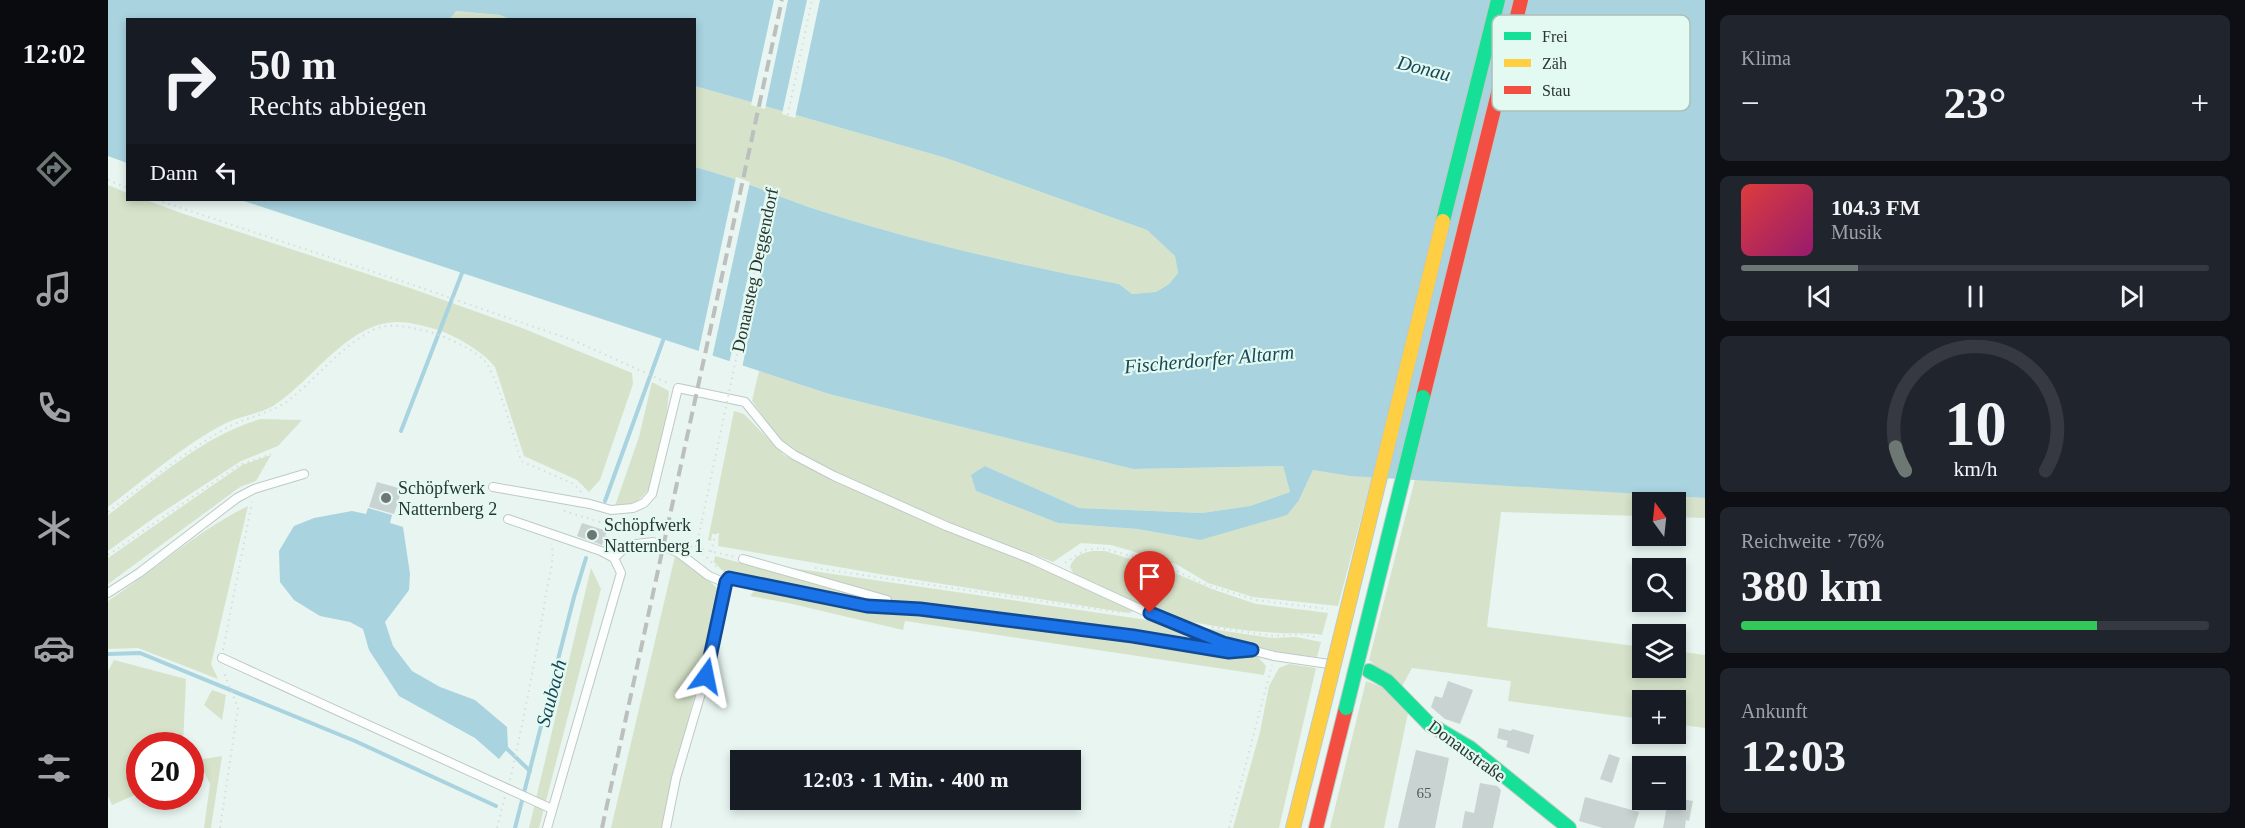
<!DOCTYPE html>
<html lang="de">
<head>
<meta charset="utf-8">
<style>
  :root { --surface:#171b24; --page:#20242c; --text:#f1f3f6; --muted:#9ea1a6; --line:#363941; --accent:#6d7874 }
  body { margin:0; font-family:Georgia,serif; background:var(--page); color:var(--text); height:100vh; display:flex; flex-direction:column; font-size:22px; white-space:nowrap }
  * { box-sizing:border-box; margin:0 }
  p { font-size:20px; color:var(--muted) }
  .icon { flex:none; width:33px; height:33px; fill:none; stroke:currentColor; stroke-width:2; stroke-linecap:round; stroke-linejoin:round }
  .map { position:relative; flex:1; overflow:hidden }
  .panel { display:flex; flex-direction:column; gap:15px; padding:15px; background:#0d0f14; width:540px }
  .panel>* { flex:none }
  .banner { position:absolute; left:18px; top:18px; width:570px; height:183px; border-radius:0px; box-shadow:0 3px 9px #0003; background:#171b24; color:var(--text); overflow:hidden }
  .needle { width:39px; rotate:345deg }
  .buttons { position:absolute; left:1524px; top:492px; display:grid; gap:12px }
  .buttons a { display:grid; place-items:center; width:54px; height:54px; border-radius:0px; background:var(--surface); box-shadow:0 3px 9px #0003; font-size:30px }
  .speed { position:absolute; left:18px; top:732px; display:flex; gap:12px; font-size:30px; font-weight:700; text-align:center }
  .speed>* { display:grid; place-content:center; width:78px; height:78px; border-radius:50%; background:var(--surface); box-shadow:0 3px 9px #0003; line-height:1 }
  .speed .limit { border:9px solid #d22; background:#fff; color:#111 }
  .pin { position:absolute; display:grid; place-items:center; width:51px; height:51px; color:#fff; margin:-62px -26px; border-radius:50% 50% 50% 0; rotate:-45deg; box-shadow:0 0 6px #0007 }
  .pin .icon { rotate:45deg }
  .me { position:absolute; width:66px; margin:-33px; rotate:12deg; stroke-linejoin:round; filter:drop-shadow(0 0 4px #0008) }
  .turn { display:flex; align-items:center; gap:21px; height:126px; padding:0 24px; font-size:27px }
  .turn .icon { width:78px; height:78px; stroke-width:2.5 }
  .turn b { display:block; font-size:42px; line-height:51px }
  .then { display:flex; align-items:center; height:57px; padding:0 24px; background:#0003; gap:12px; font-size:22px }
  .big { font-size:45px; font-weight:700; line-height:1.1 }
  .panel .card { flex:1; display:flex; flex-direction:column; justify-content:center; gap:9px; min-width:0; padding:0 21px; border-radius:9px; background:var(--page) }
  .panel .dial { align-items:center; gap:0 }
  .dial svg { height:156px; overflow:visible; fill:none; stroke:var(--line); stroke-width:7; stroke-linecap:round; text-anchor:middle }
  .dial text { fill:var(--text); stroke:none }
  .song { display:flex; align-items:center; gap:18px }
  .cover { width:72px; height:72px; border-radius:9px; background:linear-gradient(135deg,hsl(0 70% 55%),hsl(320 70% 35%)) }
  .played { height:6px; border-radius:3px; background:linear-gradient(90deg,var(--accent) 25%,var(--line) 25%) }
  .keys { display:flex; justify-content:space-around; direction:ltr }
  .heat { display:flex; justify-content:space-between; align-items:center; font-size:33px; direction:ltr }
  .charge { height:9px; border-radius:4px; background:linear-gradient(90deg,#34c759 76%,var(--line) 0) }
  .trip { position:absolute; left:622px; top:750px; width:351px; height:60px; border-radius:0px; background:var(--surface); box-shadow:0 3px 9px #0003; font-weight:700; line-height:60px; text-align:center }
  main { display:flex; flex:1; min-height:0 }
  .menu { display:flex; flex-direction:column; width:108px; justify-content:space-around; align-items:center; background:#090b0e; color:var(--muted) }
  .menu .icon { width:42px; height:42px }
  .menu .current { color:var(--accent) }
  .menu b { font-size:27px; color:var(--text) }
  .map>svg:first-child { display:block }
  .green { fill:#d6e3ca }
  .water { fill:#a8d3df }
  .pier { fill:#e8f5f1 }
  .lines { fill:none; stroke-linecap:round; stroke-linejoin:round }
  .stream { stroke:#a8d3df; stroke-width:4 }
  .building { fill:#c9d4d2 }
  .lane-casing { stroke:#bfc9c6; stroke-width:10 }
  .fast-casing { stroke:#bfc9c6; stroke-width:16 }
  .slow-casing { stroke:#bfc9c6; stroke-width:16 }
  .jam-casing { stroke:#bfc9c6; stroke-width:16 }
  .path { stroke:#d8dcdb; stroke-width:2; stroke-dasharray:1.5 4.5; stroke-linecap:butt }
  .lane { stroke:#fcfefd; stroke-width:8 }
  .fast { stroke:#16e098; stroke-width:14 }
  .slow { stroke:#ffcf43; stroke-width:14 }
  .jam { stroke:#f24e42; stroke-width:14 }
  .rail { stroke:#bcbfbe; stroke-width:4; stroke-dasharray:12 6; stroke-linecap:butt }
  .fast-bridge-casing { stroke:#bfc9c6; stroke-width:16; stroke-linecap:butt }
  .slow-bridge-casing { stroke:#bfc9c6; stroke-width:16; stroke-linecap:butt }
  .path-bridge { stroke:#d8dcdb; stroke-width:2; stroke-dasharray:1.5 4.5; stroke-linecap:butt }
  .fast-bridge { stroke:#16e098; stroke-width:14 }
  .slow-bridge { stroke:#ffcf43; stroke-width:14 }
  .route-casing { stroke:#114b97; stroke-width:15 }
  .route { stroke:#1a73e8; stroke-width:10 }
  .poi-dot { fill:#6d7874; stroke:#e3faf2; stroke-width:2 }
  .labels { text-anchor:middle; stroke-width:4.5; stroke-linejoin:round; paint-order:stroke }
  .number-label { font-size:15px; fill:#525c59 }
  .street-label { font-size:18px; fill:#2b3431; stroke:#e3faf2 }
  .poi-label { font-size:18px; fill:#2b3431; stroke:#e3faf2; text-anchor:start }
  .water-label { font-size:20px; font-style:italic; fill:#194756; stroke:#e3faf2 }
  .key { fill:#e3faf2; stroke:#acbfb8; stroke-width:1.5 }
  .key-label { font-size:16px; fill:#2b3431 }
</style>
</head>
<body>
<main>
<nav class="menu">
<b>12:02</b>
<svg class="icon current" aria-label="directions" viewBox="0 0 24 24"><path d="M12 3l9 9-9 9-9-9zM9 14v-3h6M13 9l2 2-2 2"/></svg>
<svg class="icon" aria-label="music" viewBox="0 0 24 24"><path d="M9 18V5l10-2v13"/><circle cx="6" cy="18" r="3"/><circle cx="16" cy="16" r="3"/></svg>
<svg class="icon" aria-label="phone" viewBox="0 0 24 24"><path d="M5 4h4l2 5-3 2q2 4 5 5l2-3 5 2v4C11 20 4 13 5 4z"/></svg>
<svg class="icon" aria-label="climate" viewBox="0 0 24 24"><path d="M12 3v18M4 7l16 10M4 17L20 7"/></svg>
<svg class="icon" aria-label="car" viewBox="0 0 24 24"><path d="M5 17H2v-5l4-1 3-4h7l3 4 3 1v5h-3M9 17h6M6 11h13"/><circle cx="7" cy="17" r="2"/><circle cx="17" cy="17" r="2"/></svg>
<svg class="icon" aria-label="filters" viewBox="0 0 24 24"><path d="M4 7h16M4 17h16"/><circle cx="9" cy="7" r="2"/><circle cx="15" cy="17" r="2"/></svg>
</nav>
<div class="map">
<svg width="1597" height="828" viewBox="0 0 1597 828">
  <rect width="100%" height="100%" fill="#e8f5f1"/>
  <g class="green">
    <polygon points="348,11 392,15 404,19 341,20"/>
    <path d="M 587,86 L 838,158 L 1039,230 L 1067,256 L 1070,273 L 1061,284 L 1048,292 L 1024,294 L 1011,284 C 912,265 813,243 716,212 C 673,199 631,178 587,167 Z"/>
    <path d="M 0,185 L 19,193 L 20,200 L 38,200 L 76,214 L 302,288 L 414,328 L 524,373 L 525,384 L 492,480 L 481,492 L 469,480 L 416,456 L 387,367 C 376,352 345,334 327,329 C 315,326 303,322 291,322 C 240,321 205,381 165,406 C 151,414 133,416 118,423 C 75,445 39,478 0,507 Z"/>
    <polygon points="651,371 721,394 1025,469 1175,466 1182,492 1142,506 1094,513 971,508 877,466 868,491 950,523 1029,529 1092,540 1191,500 1205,470 1264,477 1230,606 1145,597 1100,583 1068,564 1003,545 973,543 945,562 808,509 698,460 671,439 644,401"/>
    <polygon points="544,382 561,391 557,432 542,488 528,503 507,506 531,437"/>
    <polygon points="626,411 636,414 676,455 800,513 912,559 1026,611 1021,613 771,574 610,546 611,533 604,534 603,541 600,540"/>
    <path d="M 153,419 L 194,420 L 170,446 L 133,461 L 47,517 L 0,551 L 0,515 C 47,480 96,435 153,419 Z"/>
    <polygon points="163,455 148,481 132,487 0,584 0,558 134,465"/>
    <polygon points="1307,479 1597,498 1597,518 1568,517 1568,502 1534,502 1534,516 1393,512 1379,627 1534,647 1534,668 1568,668 1568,651 1597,655 1597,728 1568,724 1568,700 1534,700 1534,719 1400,701 1403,681 1304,668 1293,688 1261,660"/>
    <path d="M 140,506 L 103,664 L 110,679 L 30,648 L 0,649 L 0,601 C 47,570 89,531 140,506 Z"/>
    <path d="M 985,551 L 997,551 L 1067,573 L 1104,589 L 1148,604 L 1220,613 L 1214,635 C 1197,632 1189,634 1173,633 C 1140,632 1105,626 1073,620 C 1040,614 999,590 967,576 L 962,567 C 966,556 973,553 985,551 Z"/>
    <polygon points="567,556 590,571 609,588 613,589 553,828 503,828"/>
    <polygon points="607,556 622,560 771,602 768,604 699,592 619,575 606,562"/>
    <polygon points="670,566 1046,621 1065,626 1120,647 836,609 785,600 669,568"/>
    <polygon points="483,568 493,589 431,828 421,828"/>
    <polygon points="648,589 748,608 800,613 806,611 1022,639 1120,656 1149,656 1158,666 1156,675 797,621 795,630 680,603 642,596"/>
    <path d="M 1090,627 L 1164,638 L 1188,637 L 1213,642 L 1209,657 C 1165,653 1130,644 1089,628 Z"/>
    <polygon points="6,660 78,679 75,745 32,746 31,793 4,805 0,796 0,671"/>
    <polygon points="1181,664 1208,668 1171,828 1125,828 1152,732 1161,686 1171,668"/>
    <polygon points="1258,681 1279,689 1300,713 1276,828 1222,828"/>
    <polygon points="104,690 118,695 114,720 96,705"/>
    <polygon points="114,756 103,828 96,828 102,784 90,760"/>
  </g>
  <g class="water">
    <path d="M 0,0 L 1597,0 L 1597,498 L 1243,476 L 1205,470 L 1191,500 L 1179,515 L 1092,540 L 1029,529 L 950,523 L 868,491 L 863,475 L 877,466 L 971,508 L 1094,513 L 1142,506 L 1182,492 L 1175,466 L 1025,469 L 721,394 L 133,200 L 586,200 L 587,167 C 631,178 673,199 716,212 C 813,243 912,265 1011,284 L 1024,294 L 1048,292 L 1061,284 L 1070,273 L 1067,256 L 1039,230 L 838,158 L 587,86 L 586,20 L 404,20 L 392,15 L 348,11 L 341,20 L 20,20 L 19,163 L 0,156 Z"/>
    <polygon points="260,508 284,515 282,523 295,527 302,574 301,590 277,622 285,646 304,671 332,687 367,700 399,727 400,748 391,759 367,738 291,696 261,650 255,629 242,622 212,616 186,600 172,582 171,551 186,526 206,518 244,511 258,514"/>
  </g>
  <g class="pier">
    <polygon points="666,0 680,0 657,109 643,105"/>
    <polygon points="699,0 712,0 687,118 674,114"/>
    <polygon points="628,177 642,182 604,358 590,354"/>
    <polygon points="659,188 671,193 634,368 621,364"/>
  </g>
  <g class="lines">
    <g class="stream">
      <polyline points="293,431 354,273 357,270"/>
      <polyline points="497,501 557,335"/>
      <polyline points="0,654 32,653 247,741 388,806"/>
      <polyline points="396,746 422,771"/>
      <polyline points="407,828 466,597 478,558"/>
    </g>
  </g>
  <g class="building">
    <polygon points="269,482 294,489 286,514 261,507"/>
    <polygon points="474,523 499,531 494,545 469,536"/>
    <polygon points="1340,681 1365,690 1352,724 1337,719 1323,707 1327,696 1334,698"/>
    <polygon points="1391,728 1403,731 1404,729 1426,735 1421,754 1398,747 1400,741 1389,738"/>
    <polygon points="1308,750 1341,758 1327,828 1290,828"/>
    <polygon points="1501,754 1512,758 1504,783 1492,779"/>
    <polygon points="1372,783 1389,786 1393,790 1385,828 1354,828 1357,811 1366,813"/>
    <polygon points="1477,797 1531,812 1526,828 1495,828 1471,821"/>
    <polygon points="1568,798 1585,801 1581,821 1578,820 1577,828 1555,828 1560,800"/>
  </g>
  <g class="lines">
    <defs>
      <g id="lane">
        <polyline points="385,487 482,504 503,510 525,508 536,503 544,494 570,388 637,402 671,444 686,455 726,476 838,526 923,559 1058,621 1115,643 1166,656 1221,664"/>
        <polyline points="400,519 493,551 506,558 513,573 439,828"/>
        <path d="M 506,558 L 520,545 L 545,542 L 571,553 L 601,576 L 618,583 L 621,578 C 681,590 751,611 812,609 L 1025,636 L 1121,652 L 1137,651"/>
        <polyline points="635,559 779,600 779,604 775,608"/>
        <polyline points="0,593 31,573 129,498 146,489 196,474"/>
        <polyline points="114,658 444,809"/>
        <polyline points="558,828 568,778 598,676 618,583"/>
      </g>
      <polyline id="fast" points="1261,671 1279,681 1321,724 1362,748 1461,828"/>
      <polyline id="slow" points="1185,828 1216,704"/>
      <g id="jam">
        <polyline points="1315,397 1413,0"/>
        <polyline points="1208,828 1238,708"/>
      </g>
    </defs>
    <use href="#lane" class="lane-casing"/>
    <use href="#fast" class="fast-casing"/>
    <use href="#slow" class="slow-casing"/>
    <use href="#jam" class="jam-casing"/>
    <g class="path">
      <polyline points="0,180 20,188"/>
      <polyline points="49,200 305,285 467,341 562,384"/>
      <polyline points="456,511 531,534"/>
      <path d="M 0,512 C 37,484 74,454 115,430 C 136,417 161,415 181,400 C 209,378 232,347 265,330 C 278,323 295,326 309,329 C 330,333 359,345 375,359 C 388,371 407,441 413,461 L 466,484 L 474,493"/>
      <polyline points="1568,513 1597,514"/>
      <polyline points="496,543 502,526"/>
      <polyline points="577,545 627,557"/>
      <polyline points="588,547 594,520"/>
      <polyline points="590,549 610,568"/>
      <polyline points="603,552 626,460 628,435 638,416"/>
      <polyline points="0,555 131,465 163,454"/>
      <polyline points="957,563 977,550 993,548 1054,564 1096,584 1148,600 1220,609"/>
      <polyline points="707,568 1016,613"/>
      <polyline points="1279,619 1332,628 1534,653"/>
      <polyline points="1104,627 1165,636 1193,634 1211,638"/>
      <polyline points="1375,633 1387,509 1534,512"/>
      <polyline points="115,650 144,502"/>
      <polyline points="1273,650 1597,696"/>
      <polyline points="1568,657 1597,661"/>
      <polyline points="1287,666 1303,666 1334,660"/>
      <path d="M 402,780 C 416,718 428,657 438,594 C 440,580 448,558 443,544"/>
      <polyline points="112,828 130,708 115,670"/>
      <polyline points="389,828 397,797"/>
      <polyline points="1121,828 1164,665"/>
    </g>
    <use href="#lane" class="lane"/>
    <use href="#fast" class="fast"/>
    <use href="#slow" class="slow"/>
    <use href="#jam" class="jam"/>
    <polyline class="rail" points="494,828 674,0"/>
    <defs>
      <g id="fast-bridge">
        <polyline points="1335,221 1390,0"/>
        <polyline points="1238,708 1315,397"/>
      </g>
      <polyline id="slow-bridge" points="1216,704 1335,221"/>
    </defs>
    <use href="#fast-bridge" class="fast-bridge-casing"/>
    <use href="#slow-bridge" class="slow-bridge-casing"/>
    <polyline class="path-bridge" points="594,520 704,0"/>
    <use href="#fast-bridge" class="fast-bridge"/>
    <use href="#slow-bridge" class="slow-bridge"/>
  </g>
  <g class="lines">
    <defs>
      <polyline id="route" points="598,676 618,582 621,578 759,606 812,609 1025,636 1121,652 1144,650 1115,643 1042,613"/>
    </defs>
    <use href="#route" class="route-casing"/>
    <use href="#route" class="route"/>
  </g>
  <g class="poi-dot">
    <circle cx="278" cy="498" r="6"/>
    <circle cx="484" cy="535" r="6"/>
  </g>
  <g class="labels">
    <g class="number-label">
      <text x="1316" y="798">65</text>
    </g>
    <g class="street-label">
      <text transform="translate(647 270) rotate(-78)" y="6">Donausteg Deggendorf</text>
      <text transform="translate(1359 751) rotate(36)" y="6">Donaustraße</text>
    </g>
    <g class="poi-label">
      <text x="290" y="494">Schöpfwerk<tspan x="290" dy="21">Natternberg 2</tspan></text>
      <text x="496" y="531">Schöpfwerk<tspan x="496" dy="21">Natternberg 1</tspan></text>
    </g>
    <g class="water-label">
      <text transform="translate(1316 68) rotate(14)" y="7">Donau</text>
      <text transform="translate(1101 359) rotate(-5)" y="7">Fischerdorfer Altarm</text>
      <text transform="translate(443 693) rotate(-75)" y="7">Saubach</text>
    </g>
  </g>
  <rect x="1384" y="15" width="198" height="96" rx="9" class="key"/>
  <rect x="1396" y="32" width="27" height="8" fill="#16e098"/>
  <rect x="1396" y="59" width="27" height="8" fill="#ffcf43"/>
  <rect x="1396" y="86" width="27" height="8" fill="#f24e42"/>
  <g class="key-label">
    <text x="1434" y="42">Frei</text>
    <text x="1434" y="69">Zäh</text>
    <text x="1434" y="96">Stau</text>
  </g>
</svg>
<div class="buttons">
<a><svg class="needle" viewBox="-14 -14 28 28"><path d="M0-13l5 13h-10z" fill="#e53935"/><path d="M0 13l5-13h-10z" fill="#9ea1a6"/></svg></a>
<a><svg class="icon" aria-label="search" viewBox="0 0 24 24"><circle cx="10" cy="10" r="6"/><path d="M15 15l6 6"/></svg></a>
<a><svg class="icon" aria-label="layers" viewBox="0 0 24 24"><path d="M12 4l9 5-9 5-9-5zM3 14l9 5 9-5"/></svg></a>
<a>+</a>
<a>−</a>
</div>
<div class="speed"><div class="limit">20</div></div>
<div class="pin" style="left:1042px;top:613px;background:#d93025"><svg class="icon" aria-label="arrive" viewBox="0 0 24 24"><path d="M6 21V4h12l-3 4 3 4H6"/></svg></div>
<svg class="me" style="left:598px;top:676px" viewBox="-20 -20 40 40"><path d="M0-17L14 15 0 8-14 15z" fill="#1a73e8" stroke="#fff" stroke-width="4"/></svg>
<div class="trip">12:03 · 1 Min. · 400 m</div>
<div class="banner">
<div class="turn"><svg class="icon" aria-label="right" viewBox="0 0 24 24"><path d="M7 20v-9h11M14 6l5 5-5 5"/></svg><div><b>50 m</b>Rechts abbiegen</div></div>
<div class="then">Dann<svg class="icon" aria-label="left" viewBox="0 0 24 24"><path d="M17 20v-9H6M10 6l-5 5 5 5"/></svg></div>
</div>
</div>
<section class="panel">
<div class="card"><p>Klima</p>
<div class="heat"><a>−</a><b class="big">23°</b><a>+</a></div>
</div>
<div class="card">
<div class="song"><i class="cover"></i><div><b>104.3 FM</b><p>Musik</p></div></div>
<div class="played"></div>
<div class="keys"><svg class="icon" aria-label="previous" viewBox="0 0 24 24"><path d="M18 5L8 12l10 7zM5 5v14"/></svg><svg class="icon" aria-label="pause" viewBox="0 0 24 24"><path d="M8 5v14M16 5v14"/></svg><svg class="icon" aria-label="next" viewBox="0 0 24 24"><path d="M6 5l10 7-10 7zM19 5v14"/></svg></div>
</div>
<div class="card dial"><svg viewBox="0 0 100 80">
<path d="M14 69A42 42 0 1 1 86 69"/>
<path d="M14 69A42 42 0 0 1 9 57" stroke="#6d7874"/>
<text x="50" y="56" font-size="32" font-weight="700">10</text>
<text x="50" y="72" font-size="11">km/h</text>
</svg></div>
<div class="card"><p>Reichweite · 76%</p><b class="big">380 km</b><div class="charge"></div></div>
<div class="card"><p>Ankunft</p><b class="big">12:03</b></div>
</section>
</main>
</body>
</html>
